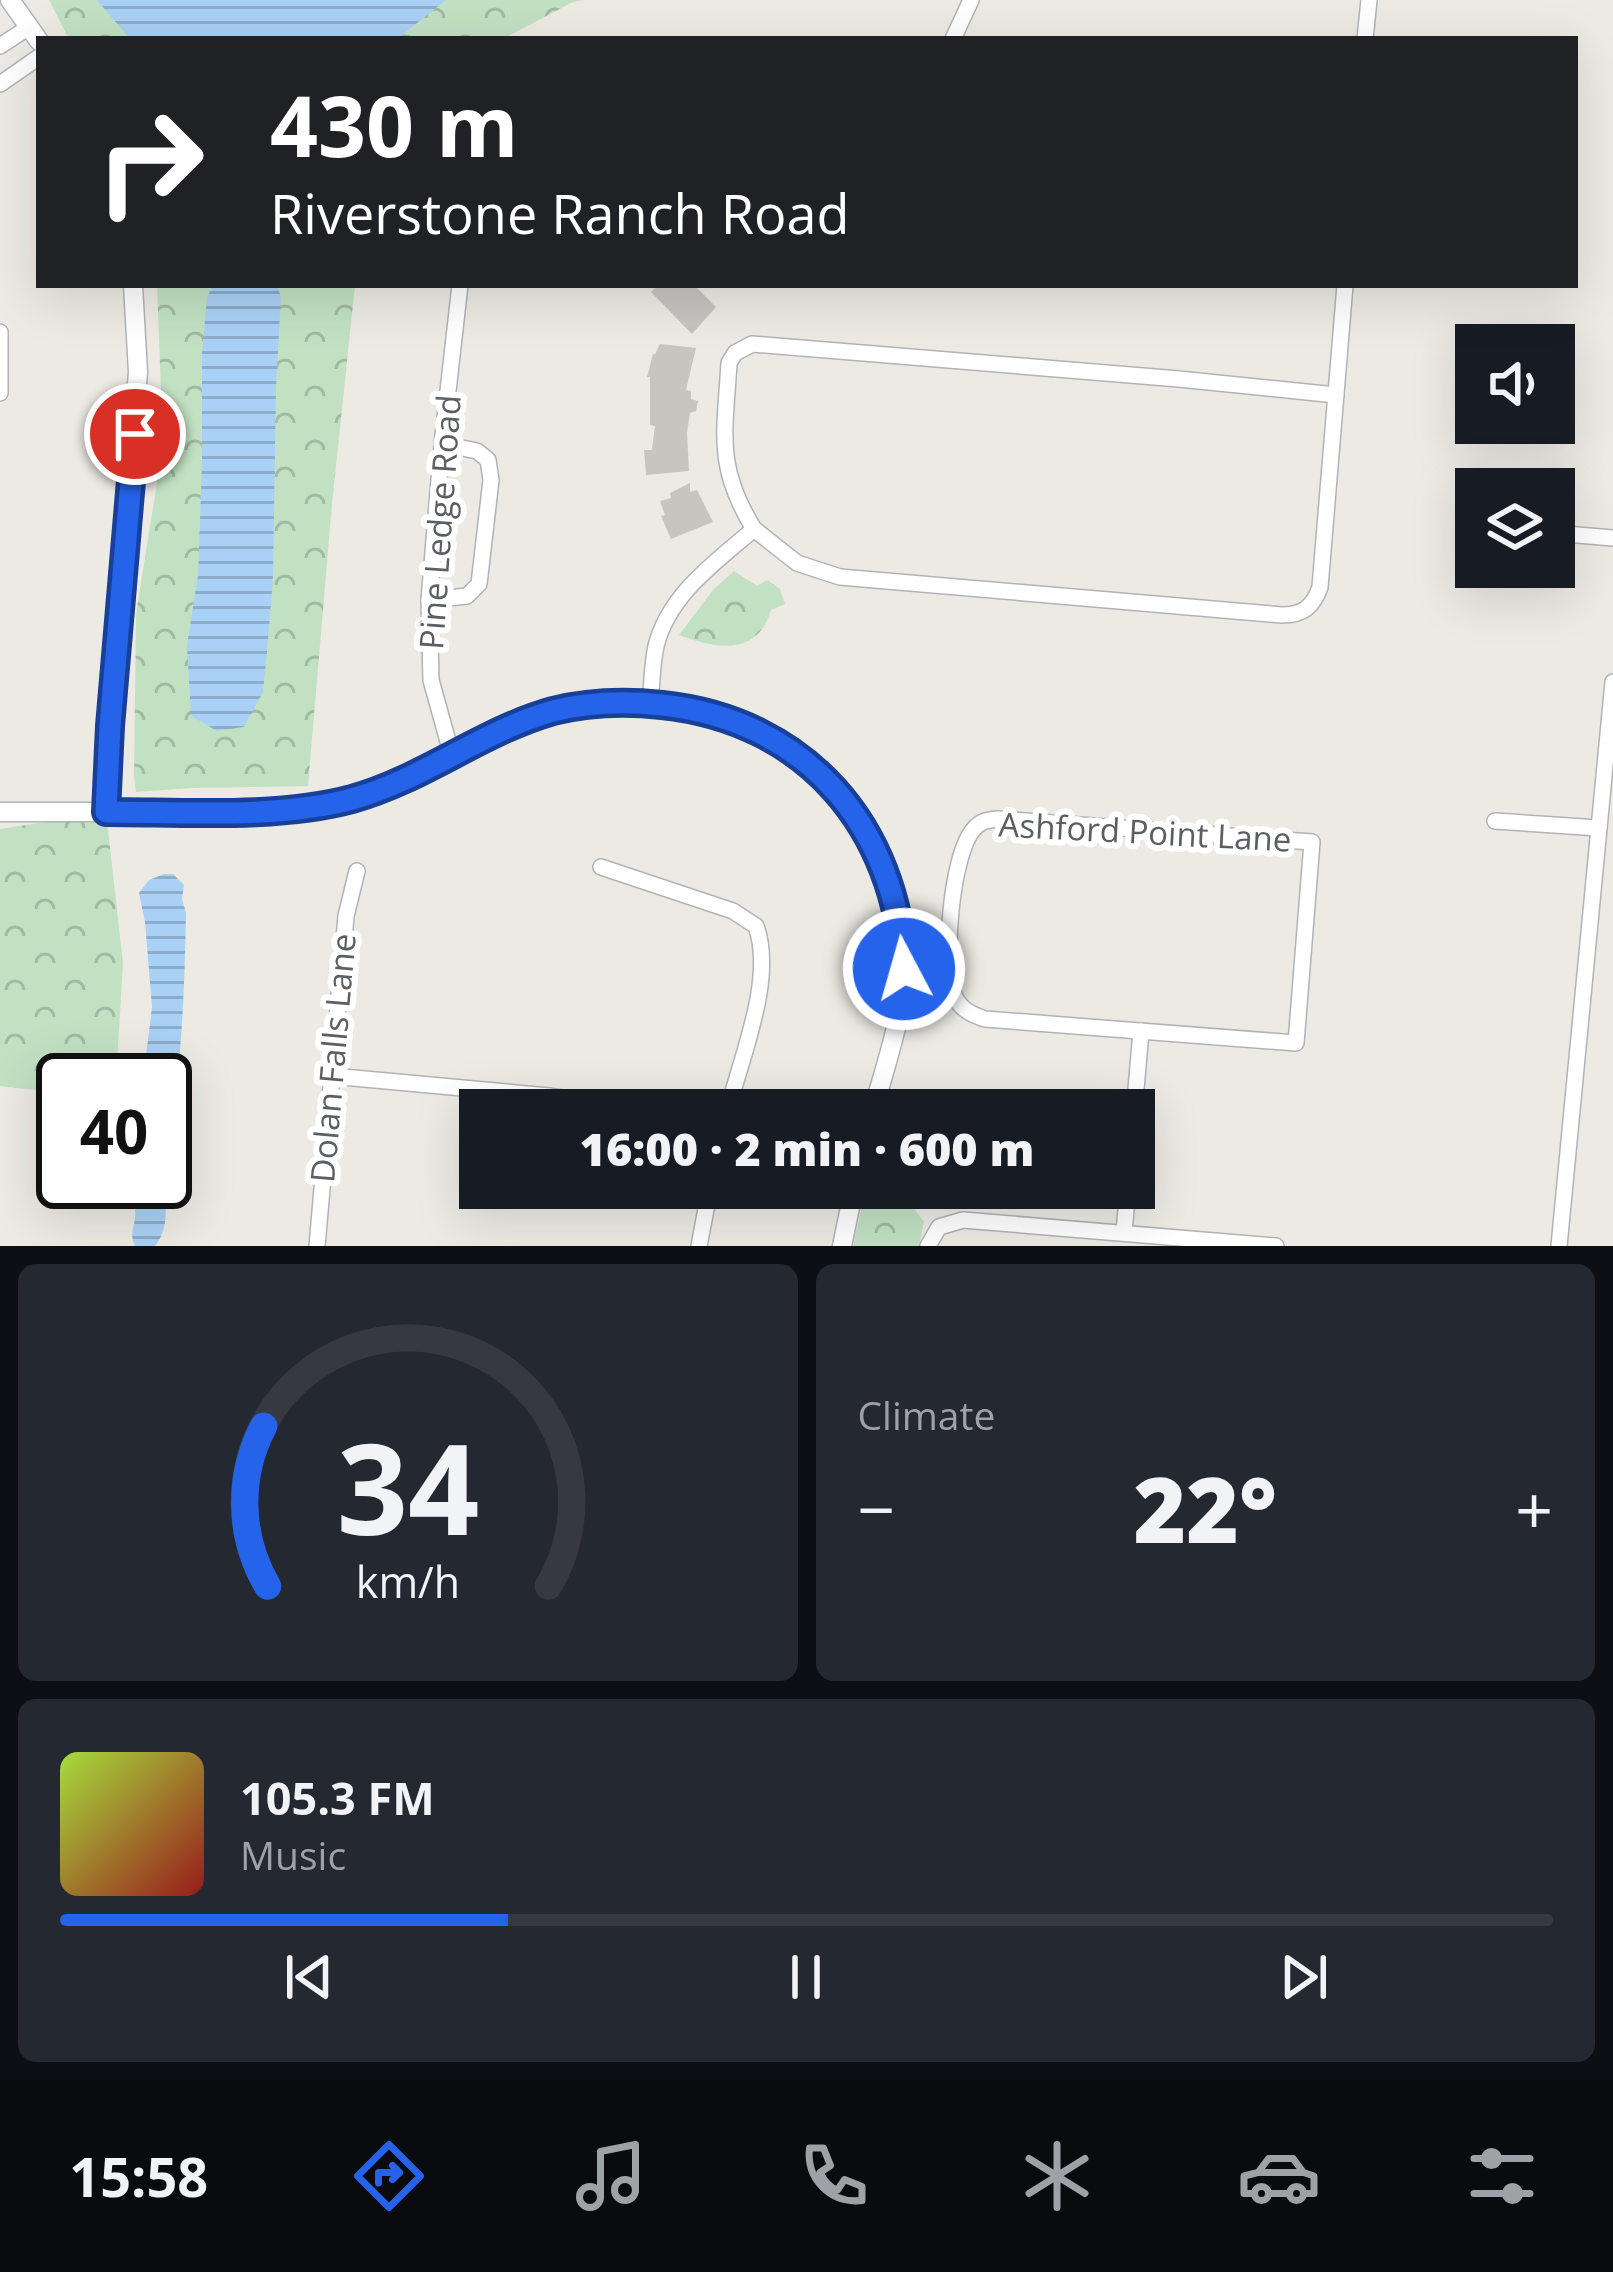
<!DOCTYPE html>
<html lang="en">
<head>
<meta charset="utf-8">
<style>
  :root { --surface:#171b24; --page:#242831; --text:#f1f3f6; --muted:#9ea1a6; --line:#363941; --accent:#2563eb }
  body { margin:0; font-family:"Open Sans",sans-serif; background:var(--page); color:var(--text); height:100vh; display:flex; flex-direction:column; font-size:45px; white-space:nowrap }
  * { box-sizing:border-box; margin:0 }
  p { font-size:39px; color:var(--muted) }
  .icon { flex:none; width:66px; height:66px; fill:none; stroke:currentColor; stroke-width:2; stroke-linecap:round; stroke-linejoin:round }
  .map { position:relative; height:1246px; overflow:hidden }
  .details { display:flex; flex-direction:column; gap:18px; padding:18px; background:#0d0f14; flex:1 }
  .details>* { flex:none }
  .banner { position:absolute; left:36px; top:36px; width:1542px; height:252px; border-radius:0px; box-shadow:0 12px 48px #0002; background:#202124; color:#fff; overflow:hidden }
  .fabs { position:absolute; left:1455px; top:324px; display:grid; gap:24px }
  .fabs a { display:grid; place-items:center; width:120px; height:120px; border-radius:0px; background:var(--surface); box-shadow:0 12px 48px #0002; font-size:60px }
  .speed { position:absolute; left:36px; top:1053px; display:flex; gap:24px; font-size:60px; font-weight:700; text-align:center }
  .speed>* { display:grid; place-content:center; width:156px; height:156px; border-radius:50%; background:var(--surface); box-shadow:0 12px 48px #0002; line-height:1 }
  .speed .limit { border:6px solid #111; border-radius:18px; background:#fff; color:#111 }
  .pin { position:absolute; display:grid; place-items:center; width:102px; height:102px; color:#fff; margin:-51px; border:6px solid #fff; border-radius:50%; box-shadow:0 3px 12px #0007 }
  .me { position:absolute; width:132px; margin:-66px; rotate:354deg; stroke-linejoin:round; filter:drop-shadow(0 0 9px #0008) }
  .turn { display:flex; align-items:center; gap:42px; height:252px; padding:0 36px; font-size:54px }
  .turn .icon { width:156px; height:156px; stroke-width:2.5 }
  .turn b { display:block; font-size:84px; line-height:102px }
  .big { font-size:90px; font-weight:800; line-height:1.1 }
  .details .card { flex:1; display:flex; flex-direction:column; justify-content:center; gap:18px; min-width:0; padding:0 42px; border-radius:18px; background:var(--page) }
  .details .dial { align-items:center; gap:0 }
  .dial svg { height:312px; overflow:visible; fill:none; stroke:var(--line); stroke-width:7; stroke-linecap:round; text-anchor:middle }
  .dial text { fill:var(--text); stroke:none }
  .song { display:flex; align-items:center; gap:36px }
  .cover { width:144px; height:144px; border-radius:18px; background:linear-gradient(135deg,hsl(80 70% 55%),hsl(0 70% 35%)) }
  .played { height:12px; border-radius:6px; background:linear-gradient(90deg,var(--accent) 30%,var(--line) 30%) }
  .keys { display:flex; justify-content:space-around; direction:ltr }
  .heat { display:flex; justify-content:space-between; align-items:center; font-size:66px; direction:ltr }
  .details .tiles { flex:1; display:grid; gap:18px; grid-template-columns:1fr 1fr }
  .card:last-child { grid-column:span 2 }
  .trip { position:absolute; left:459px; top:1089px; width:696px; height:120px; border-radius:0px; background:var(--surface); box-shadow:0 12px 48px #0002; font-weight:800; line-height:120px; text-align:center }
  .tabs { display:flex; height:192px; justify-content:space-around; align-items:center; background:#090b0e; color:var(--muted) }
  .tabs .icon { width:84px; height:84px }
  .tabs .active { color:var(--accent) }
  .tabs b { font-size:54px; color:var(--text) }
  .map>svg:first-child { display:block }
  .park { fill:url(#park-crowns) }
  .water { fill:url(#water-rules) }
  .building { fill:#c7c5c0 }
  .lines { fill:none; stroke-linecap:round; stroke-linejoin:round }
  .minor-casing { stroke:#b0b3b7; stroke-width:18 }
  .tertiary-casing { stroke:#b0b3b7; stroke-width:21 }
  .minor { stroke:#fff; stroke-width:15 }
  .tertiary { stroke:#fff; stroke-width:18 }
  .route-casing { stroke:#184099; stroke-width:30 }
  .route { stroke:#2563eb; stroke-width:21 }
  .labels { text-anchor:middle; stroke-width:12; stroke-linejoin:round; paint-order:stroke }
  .street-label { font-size:33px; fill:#5b5e62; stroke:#fff }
</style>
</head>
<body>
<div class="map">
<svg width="1613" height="1246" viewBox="0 0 1613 1246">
  <defs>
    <pattern id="park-crowns" width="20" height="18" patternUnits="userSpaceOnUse" patternTransform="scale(3)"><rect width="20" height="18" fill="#c2e1c3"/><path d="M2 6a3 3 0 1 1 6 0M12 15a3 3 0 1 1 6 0" fill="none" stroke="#a1baa2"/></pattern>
    <pattern id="water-rules" width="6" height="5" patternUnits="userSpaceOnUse" patternTransform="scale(3)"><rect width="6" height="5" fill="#a9d1f5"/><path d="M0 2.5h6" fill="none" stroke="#8dadca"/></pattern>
  </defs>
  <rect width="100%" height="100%" fill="#eceae3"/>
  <g class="park">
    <polygon points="49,0 584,0 573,2 503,39 69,39"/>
    <polygon points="157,285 355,285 332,504 308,786 191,788 136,792 134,777 136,614 163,445"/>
    <path d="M 734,571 L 757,586 L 767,580 L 780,589 L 785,604 L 771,610 C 757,657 717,649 679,635 L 713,590 Z"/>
    <polygon points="106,812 123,963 116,1080 63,1080 63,1093 0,1086 0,829"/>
    <polygon points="866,1188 910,1188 910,1203 924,1222 919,1246 853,1246"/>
  </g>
  <g class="water">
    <polygon points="97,0 446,0 397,39 130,39"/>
    <polygon points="213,285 277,285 281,297 276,388 273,577 267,652 263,692 244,727 217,731 191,716 187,645 198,575 202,463 202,353 207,297"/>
    <path d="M 164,874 L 173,874 L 184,885 L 182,899 L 186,913 C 185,970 183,1026 177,1083 C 175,1105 166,1125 165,1148 L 165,1080 L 143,1080 L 152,1007 L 145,922 L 139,893 L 149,880 Z"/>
    <path d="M 130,1182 L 165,1182 C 165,1205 170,1228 155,1246 L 135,1246 C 128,1231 137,1225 135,1210 C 135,1200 130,1192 130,1182 Z"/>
  </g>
  <g class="building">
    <polygon points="658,285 694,285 716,307 692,334 651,292"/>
    <polygon points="660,344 696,348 686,390 691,391 691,399 698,401 696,411 690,413 687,433 689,471 646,475 644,450 652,450 655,426 650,425 650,377 647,377 653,354 655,354"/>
    <polygon points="690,483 690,492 697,490 713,522 671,539 661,516 665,515 660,501 671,498 670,493"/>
  </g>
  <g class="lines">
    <defs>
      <g id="minor">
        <polyline points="953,39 971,0"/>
        <polyline points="1365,39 1369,0"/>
        <polyline points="0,46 29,27"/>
        <polyline points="0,84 39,57"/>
        <polyline points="0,332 0,393"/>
        <path d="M 754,529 C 715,466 725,433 729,363 L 735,353 L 752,344 L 1179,379 L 1336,395"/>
        <polyline points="1554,533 1613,538"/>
        <polyline points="429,600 467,596 479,584 491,480 488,460 477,451 442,444"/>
        <path d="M 650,704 C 652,685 652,664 656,646 C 669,594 716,562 754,529 L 797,563 L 840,577 L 1282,615 C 1303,615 1313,607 1320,587 L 1345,285"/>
        <polyline points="452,756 431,680 429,600 442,444 460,285"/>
        <path d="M 998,819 L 1312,842 L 1296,1043 L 985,1019 C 973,1015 961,1010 955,997 C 942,967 951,856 973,830 C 980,821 987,820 998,819 Z"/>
        <polyline points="1495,821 1599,828"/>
        <path d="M 601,867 L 733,911 L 756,926 C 775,979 741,1057 728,1110"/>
        <polyline points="332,1076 549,1096 640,1110"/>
        <polyline points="1134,1112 1141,1031"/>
        <polyline points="1124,1232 1128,1188"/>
        <polyline points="317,1246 346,916 357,871"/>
        <polyline points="699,1246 710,1188"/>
        <polyline points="928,1246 939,1227 963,1220 1276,1246"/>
        <polyline points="1559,1246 1613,682"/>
      </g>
      <g id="tertiary">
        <polyline points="10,0 39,41"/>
        <path d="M 0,812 C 70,812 140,812 210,811 C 249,811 289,812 328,805 C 414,787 480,726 563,709 C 681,685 790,722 858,822 C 888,866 904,915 904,968 C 903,1016 886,1064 873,1110"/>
        <polyline points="106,812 107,765 138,372 133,285"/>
        <polyline points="842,1246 854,1188"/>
      </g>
    </defs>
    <use href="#minor" class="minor-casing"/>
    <use href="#tertiary" class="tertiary-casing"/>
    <use href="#minor" class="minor"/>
    <use href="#tertiary" class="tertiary"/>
  </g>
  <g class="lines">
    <defs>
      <path id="route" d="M 135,434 L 110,726 L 106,812 C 183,812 278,819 352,799 C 424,779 482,731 553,711 C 589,702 626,701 662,705 C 806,720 897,827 904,969"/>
    </defs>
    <use href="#route" class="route-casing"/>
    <use href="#route" class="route"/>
  </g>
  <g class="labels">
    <g class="street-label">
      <text transform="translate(440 522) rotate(-86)" y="12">Pine Ledge Road</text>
      <text transform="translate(1145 832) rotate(3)" y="12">Ashford Point Lane</text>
      <text transform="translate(333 1058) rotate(-85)" y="12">Dolan Falls Lane</text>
    </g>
  </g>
</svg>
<div class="fabs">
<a><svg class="icon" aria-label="sound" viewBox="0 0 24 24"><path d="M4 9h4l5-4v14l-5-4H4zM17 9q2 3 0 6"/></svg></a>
<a><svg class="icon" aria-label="layers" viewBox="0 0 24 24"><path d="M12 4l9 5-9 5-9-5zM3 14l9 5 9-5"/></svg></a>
</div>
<div class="speed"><div class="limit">40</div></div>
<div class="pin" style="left:135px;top:434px;background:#d93025"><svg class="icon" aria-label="arrive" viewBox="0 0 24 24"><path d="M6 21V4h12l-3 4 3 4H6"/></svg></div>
<svg class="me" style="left:904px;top:969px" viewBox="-20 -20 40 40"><circle r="17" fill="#2563eb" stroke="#fff" stroke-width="3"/><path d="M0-11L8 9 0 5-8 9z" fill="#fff"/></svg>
<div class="trip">16:00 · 2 min · 600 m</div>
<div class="banner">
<div class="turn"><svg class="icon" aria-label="right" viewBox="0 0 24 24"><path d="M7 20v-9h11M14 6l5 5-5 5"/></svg><div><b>430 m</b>Riverstone Ranch Road</div></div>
</div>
</div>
<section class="details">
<div class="tiles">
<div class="card dial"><svg viewBox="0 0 100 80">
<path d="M14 69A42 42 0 1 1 86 69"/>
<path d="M14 69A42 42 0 0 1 13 28" stroke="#2563eb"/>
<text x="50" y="56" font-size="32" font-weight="700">34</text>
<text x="50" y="72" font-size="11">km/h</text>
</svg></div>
<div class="card"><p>Climate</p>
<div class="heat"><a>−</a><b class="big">22°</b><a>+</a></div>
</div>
<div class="card">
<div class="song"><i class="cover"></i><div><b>105.3 FM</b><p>Music</p></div></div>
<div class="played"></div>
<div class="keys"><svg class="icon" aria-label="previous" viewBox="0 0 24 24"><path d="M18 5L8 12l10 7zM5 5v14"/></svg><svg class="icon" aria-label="pause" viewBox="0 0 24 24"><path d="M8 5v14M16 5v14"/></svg><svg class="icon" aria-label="next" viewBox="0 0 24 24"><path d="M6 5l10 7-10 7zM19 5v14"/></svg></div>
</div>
</div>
</section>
<nav class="tabs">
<b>15:58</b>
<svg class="icon active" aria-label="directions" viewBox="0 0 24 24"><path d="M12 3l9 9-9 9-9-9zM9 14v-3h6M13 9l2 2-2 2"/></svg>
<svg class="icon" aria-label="music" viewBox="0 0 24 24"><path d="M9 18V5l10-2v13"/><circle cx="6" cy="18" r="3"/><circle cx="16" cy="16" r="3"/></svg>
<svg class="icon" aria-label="phone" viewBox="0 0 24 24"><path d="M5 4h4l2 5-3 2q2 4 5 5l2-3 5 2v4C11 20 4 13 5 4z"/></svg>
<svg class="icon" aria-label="climate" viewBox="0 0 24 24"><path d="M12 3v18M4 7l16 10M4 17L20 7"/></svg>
<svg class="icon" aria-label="car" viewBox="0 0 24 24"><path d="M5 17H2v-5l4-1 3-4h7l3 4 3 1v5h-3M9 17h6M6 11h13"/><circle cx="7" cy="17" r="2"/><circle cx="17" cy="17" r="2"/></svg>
<svg class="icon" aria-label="filters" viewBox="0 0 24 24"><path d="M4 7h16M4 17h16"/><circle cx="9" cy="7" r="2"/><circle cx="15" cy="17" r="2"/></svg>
</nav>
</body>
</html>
